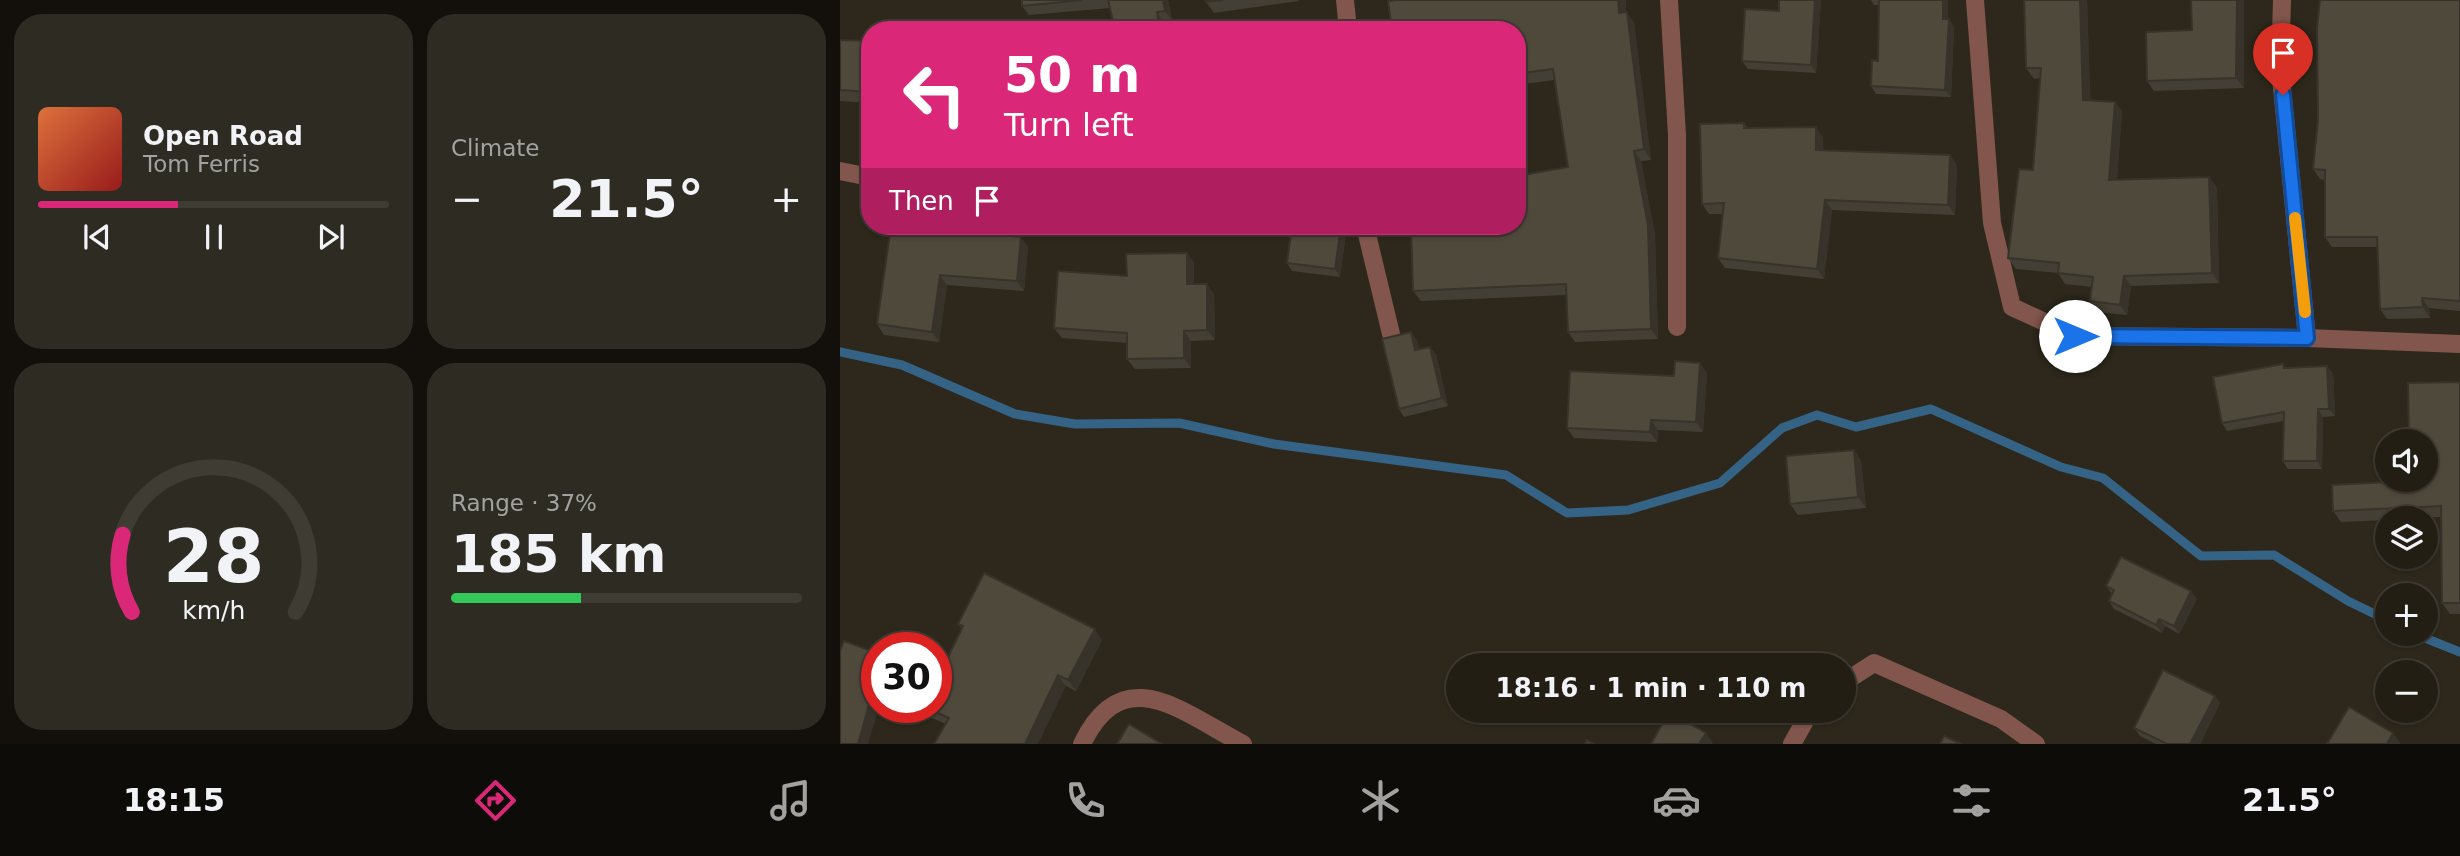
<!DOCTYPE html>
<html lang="en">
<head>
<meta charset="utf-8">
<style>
  :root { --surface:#221e14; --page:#2e2b22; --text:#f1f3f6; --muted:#a2a2a0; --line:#3f3c34; --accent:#db2777 }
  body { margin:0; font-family:"DejaVu Sans",sans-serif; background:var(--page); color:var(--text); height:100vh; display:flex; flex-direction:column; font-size:26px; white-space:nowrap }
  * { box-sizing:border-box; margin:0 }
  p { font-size:23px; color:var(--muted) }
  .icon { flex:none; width:38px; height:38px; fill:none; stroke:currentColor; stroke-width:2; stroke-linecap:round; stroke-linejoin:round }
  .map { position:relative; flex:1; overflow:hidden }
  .side { display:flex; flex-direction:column; gap:14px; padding:14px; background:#13100b; width:840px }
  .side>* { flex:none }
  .hud { position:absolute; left:21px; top:21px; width:665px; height:214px; border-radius:28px; box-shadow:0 2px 5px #0004,0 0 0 2px var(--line); background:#db2777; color:#fff; overflow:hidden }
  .buttons { position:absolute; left:1535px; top:429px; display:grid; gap:14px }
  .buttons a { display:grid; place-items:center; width:63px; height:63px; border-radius:50%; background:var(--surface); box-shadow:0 2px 5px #0004,0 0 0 2px var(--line); font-size:35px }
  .speed { position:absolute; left:21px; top:632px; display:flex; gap:14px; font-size:35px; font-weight:700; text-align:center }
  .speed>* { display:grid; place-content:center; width:91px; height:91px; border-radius:50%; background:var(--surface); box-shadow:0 2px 5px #0004,0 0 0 2px var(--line); line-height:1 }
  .speed .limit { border:10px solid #d22; background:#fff; color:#111 }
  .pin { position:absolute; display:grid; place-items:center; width:60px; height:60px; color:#fff; margin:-72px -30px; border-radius:50% 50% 50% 0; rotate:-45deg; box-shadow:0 0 7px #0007 }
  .pin .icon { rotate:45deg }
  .me { position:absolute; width:77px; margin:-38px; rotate:90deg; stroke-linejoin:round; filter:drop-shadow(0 0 5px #0008) }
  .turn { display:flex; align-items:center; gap:24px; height:147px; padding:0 28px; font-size:32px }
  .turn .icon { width:91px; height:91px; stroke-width:2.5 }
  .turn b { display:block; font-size:49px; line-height:60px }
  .then { display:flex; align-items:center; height:66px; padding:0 28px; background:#0003; gap:14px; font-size:26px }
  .big { font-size:52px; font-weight:800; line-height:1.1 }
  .side .widget { flex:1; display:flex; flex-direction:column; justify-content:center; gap:10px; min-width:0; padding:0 24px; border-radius:28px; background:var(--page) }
  .side .dial { align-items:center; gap:0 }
  .dial svg { height:182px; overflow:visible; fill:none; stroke:var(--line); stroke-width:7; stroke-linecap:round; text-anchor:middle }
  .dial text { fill:var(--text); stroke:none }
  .song { display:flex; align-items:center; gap:21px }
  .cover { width:84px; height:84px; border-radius:10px; background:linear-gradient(135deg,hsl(20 70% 55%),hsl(0 70% 35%)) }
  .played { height:7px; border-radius:4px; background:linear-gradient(90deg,var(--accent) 40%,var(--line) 40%) }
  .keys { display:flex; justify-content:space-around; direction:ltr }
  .heat { display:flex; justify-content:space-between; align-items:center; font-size:38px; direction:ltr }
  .charge { height:10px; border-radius:5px; background:linear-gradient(90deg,#34c759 37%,var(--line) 0) }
  .side .tiles { flex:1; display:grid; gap:14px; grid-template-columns:repeat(2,1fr) }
  .trip { position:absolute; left:606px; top:653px; width:410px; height:70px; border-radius:35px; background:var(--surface); box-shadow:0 2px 5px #0004,0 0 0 2px var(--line); font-weight:800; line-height:70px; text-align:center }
  .tabs { display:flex; height:112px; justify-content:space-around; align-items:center; background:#0e0c08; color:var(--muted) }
  .tabs .icon { width:49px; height:49px }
  .tabs .on { color:var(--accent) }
  .tabs b { font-size:32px; color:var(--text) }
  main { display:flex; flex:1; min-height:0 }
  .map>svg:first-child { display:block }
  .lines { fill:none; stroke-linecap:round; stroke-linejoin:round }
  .stream { stroke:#356386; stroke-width:9 }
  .minor { stroke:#82564c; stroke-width:18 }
  .wall { fill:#443f34 }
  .shaded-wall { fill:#37332a }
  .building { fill:#4f493c; stroke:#37332a; stroke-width:2 }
  .route-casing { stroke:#114b97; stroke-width:18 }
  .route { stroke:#1a73e8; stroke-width:12 }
  .slow { stroke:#f59e0b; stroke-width:12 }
</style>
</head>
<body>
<main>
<section class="side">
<div class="tiles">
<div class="widget">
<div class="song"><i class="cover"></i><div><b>Open Road</b><p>Tom Ferris</p></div></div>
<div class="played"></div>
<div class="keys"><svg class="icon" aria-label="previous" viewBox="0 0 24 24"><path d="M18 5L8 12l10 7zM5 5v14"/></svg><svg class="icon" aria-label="pause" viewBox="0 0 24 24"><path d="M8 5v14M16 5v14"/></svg><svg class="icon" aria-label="next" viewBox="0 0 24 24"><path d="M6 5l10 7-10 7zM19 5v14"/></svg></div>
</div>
<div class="widget"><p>Climate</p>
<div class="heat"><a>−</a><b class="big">21.5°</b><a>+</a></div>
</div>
<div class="widget dial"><svg viewBox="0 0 100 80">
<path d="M14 69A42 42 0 1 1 86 69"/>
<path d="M14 69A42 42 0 0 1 10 35" stroke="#db2777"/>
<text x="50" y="56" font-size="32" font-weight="700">28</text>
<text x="50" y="72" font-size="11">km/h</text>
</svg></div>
<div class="widget"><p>Range · 37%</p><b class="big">185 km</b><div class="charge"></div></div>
</div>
</section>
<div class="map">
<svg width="1620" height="744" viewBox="0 0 1620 744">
  <rect width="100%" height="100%" fill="#2d281b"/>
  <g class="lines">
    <g class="stream">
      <polyline points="0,352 62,365 175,414 235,424 339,423 434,444 666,475 727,513 788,510 880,483 942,428 977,415 1016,427 1091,409 1221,467 1263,478 1361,556 1434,555 1508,601 1547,620"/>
      <polyline points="1575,634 1620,652"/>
    </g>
    <g class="minor">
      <polyline points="505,0 508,30"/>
      <polyline points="829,0 837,135 837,327"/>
      <polyline points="1135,0 1152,223 1172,307 1235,336 1467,338 1620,344"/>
      <polyline points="1442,0 1440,68 1467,338"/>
      <polyline points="0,171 30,177"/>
      <polyline points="525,226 551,334"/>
      <polyline points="1003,683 1034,663 1161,719 1196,744"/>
      <path d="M 242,744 C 283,658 343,713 403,744"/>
      <polyline points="952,744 971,710"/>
    </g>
  </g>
  <g class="wall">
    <polygon points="182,0 328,0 332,20 323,22 325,30 275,30 270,8 189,15 182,6"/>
    <polygon points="366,0 458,0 459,1 374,13 366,2"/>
    <polygon points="786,0 786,12 794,23 811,160 801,161 815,235 818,339 735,342 728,332 727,295 581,301 573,291 571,231 567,226 677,226 680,163 681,176 728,167 714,80 677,85 677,30"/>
    <polygon points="939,0 981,0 976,73 908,69 902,61 939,11"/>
    <polygon points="1031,0 1108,0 1108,19 1114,27 1111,97 1036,94 1031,86 1038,61 1039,5 1034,5"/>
    <polygon points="1247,0 1250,100 1275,102 1282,112 1277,179 1369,177 1377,188 1379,283 1291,286 1287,315 1257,312 1250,301 1252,287 1225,284 1218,273 1176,269 1168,258 1193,170 1200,78 1194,79 1186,68"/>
    <polygon points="1351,0 1404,88 1314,91 1307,81 1352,30"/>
    <polygon points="1620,0 1620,311 1589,308 1590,318 1547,319 1540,309 1537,247 1492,247 1485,237 1485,180 1480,179 1473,169 1478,120"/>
    <polygon points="0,40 30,41 30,103 0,101"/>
    <polygon points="904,123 907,128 983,137 983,150 1117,165 1115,215 992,210 984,279 885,268 878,258 882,214 869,214 862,204"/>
    <polygon points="51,226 188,247 184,291 107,285 99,342 44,335 37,324"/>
    <polygon points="452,226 507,226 500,277 452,271 447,263"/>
    <polygon points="347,253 354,263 354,284 374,294 375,340 351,341 351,368 295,369 287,359 287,343 222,338 214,328 287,276"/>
    <polygon points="577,340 579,349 596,354 608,406 564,417 559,409"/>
    <polygon points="1446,368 1493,373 1495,416 1483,417 1482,469 1448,469 1443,461 1443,421 1387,431 1382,423"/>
    <polygon points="867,373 863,432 818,430 817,442 734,438 727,428 834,376"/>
    <polygon points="1620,382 1620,614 1610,614 1602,603 1601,517 1547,518 1547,520 1501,522 1493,511 1569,481"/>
    <polygon points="1014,450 1021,461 1026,508 958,515 950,504"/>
    <polygon points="1266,586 1357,599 1339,634 1325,626 1322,633 1274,609 1269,601 1272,594"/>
    <polygon points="118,624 262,640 236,691 226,686 106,724 92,718 85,707 122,629"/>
    <polygon points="1375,696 1380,703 1360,744 1316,744 1300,736 1294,728"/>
  </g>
  <g class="shaded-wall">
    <polygon points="323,0 328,0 332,20 325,11"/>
    <polygon points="778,0 786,0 786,24 779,13"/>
    <polygon points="975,0 981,0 976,73 971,65"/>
    <polygon points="1103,0 1108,0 1108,27 1103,19"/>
    <polygon points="1240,0 1247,0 1251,110 1243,100"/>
    <polygon points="1397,0 1404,0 1404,88 1396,78"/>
    <polygon points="317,12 323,22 325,30 320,30"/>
    <polygon points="787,12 794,23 811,160 804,149"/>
    <polygon points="1109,19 1114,27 1111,97 1105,90"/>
    <polygon points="1275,102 1282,112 1276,190 1269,180"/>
    <polygon points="976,127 983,137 984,160 976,150"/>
    <polygon points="794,151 801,161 815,235 818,339 811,329"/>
    <polygon points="1110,155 1117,165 1115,215 1108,205"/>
    <polygon points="677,159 680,163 681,187 677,181"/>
    <polygon points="1369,177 1377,188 1379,283 1372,273"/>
    <polygon points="985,200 992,210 984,279 977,269"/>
    <polygon points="501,226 507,226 500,277 495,269"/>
    <polygon points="181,237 188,247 184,291 177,281"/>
    <polygon points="347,253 354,263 354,294 347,284"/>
    <polygon points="100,275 107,285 99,342 92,332"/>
    <polygon points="1284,276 1291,286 1287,315 1280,305"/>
    <polygon points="367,284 374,294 375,340 367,330"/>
    <polygon points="1582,298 1589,308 1590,318 1583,307"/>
    <polygon points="344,331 351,341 351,368 344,358"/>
    <polygon points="571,332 577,340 581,358 575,350"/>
    <polygon points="590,347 596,354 608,406 602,398"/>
    <polygon points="860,363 867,373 863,432 856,422"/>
    <polygon points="1487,366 1493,373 1495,416 1489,409"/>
    <polygon points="1478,409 1483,417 1482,469 1477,461"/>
    <polygon points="811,420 818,430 817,442 810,432"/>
    <polygon points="1014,450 1021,461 1026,508 1018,497"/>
    <polygon points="1351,591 1357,599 1339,634 1334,626"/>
    <polygon points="1319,619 1325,626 1322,633 1316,625"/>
    <polygon points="255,629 262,640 236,691 228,680"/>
    <polygon points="37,656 37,707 39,707 28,744 18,744 26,685"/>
    <polygon points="218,675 226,686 198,744 185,744"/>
    <polygon points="1375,696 1380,703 1360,744 1350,744"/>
    <polygon points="866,733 873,743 872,744 859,744"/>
    <polygon points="1553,733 1561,744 1547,744"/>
  </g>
  <g class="building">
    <polygon points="182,0 242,0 182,6"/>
    <polygon points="268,0 323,0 325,11 317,12 320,30 275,30"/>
    <polygon points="366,0 383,0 366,2"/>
    <polygon points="556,0 778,0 779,13 787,12 804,149 794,151 808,225 811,329 728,332 726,284 573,291 571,226 677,226 677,176 728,167 713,69 677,74 677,30 552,30 548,1"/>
    <polygon points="939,0 975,0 971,65 902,61 905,9 939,11"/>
    <polygon points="1039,0 1103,0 1103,19 1109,19 1105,90 1031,86 1032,60 1038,61"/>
    <polygon points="1184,0 1240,0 1243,100 1275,102 1269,180 1369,177 1372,273 1284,276 1280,305 1250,301 1253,277 1218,273 1219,263 1168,258 1179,169 1193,170 1201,68 1186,68"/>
    <polygon points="1351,0 1397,0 1396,78 1307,81 1306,32 1352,30"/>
    <polygon points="1480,0 1620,0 1620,301 1582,298 1583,307 1540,309 1537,237 1485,237 1485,170 1473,169 1478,120 1477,28"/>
    <polygon points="484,22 485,30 447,30"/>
    <polygon points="0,40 30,41 30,92 0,90"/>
    <polygon points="904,123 904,128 976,127 976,150 1110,155 1108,205 985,200 977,269 878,258 884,203 862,204 860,124"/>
    <polygon points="51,226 76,226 181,237 177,281 100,275 92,332 37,324"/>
    <polygon points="452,226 501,226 495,269 447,263"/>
    <polygon points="347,253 347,284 367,284 367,330 344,331 344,358 287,359 287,333 214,328 218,271 287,276 286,254"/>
    <polygon points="571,332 575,350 590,347 602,398 559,409 542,339"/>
    <polygon points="835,361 860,363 856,422 811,420 810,432 727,428 730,371 834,376"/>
    <polygon points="1443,364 1444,368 1487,366 1489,409 1478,409 1477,461 1443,461 1444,412 1382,423 1373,377"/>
    <polygon points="1620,382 1620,603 1602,603 1601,506 1493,511 1492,485 1586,480 1586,441 1569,441 1568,383"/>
    <polygon points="1014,450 1018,497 950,504 946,456"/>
    <polygon points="1281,557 1351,591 1334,626 1319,619 1316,625 1269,601 1274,590 1266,586"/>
    <polygon points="144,573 255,629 228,680 218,675 185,744 94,744 109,718 85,707 96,707 96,682 123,626 118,624"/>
    <polygon points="4,641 37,653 26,685 34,687 18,744 0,744 0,651"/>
    <polygon points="1323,670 1375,696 1350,744 1327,744 1294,728"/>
    <polygon points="1509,707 1553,733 1547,744 1487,744"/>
    <polygon points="829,712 866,733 859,744 811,744"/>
    <polygon points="289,724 322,744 277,744"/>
    <polygon points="1104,736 1121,744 1100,744"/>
    <polygon points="747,740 754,744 745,744"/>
  </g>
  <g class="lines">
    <defs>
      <polyline id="route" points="1235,336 1467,338 1443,95"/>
    </defs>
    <use href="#route" class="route-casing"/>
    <use href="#route" class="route"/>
    <polyline class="slow" points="1455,218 1465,312"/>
  </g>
</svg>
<div class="buttons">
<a><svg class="icon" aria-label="sound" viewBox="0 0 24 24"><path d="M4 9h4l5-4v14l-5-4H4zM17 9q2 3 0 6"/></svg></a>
<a><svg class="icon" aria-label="layers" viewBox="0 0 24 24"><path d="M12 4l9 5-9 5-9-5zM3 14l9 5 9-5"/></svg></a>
<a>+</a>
<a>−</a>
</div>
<div class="speed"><div class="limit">30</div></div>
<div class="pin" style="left:1443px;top:95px;background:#d93025"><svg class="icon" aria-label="arrive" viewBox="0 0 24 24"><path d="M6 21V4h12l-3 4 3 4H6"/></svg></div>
<svg class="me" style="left:1235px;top:336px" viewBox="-20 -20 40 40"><circle r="19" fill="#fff"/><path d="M0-13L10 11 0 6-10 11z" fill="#1a73e8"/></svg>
<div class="trip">18:16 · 1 min · 110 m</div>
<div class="hud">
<div class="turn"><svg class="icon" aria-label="left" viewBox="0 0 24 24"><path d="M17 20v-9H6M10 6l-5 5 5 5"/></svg><div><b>50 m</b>Turn left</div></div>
<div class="then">Then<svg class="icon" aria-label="arrive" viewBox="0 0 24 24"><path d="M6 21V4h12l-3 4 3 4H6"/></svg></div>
</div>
</div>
</main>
<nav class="tabs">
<b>18:15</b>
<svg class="icon on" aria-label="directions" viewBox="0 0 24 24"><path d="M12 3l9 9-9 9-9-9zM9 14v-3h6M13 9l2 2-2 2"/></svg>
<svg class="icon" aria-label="music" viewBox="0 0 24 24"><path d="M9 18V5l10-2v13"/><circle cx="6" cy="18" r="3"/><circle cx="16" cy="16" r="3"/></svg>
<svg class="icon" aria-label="phone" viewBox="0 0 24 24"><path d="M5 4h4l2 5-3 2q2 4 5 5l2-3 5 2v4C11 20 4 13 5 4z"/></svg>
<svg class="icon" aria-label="climate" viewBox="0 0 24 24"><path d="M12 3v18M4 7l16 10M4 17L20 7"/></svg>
<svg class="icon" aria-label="car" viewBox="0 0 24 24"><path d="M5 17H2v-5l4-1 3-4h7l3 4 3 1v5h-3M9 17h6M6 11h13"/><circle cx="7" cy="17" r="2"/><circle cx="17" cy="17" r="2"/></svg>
<svg class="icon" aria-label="filters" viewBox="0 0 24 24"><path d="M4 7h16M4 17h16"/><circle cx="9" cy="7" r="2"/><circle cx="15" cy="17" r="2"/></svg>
<b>21.5°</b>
</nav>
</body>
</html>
